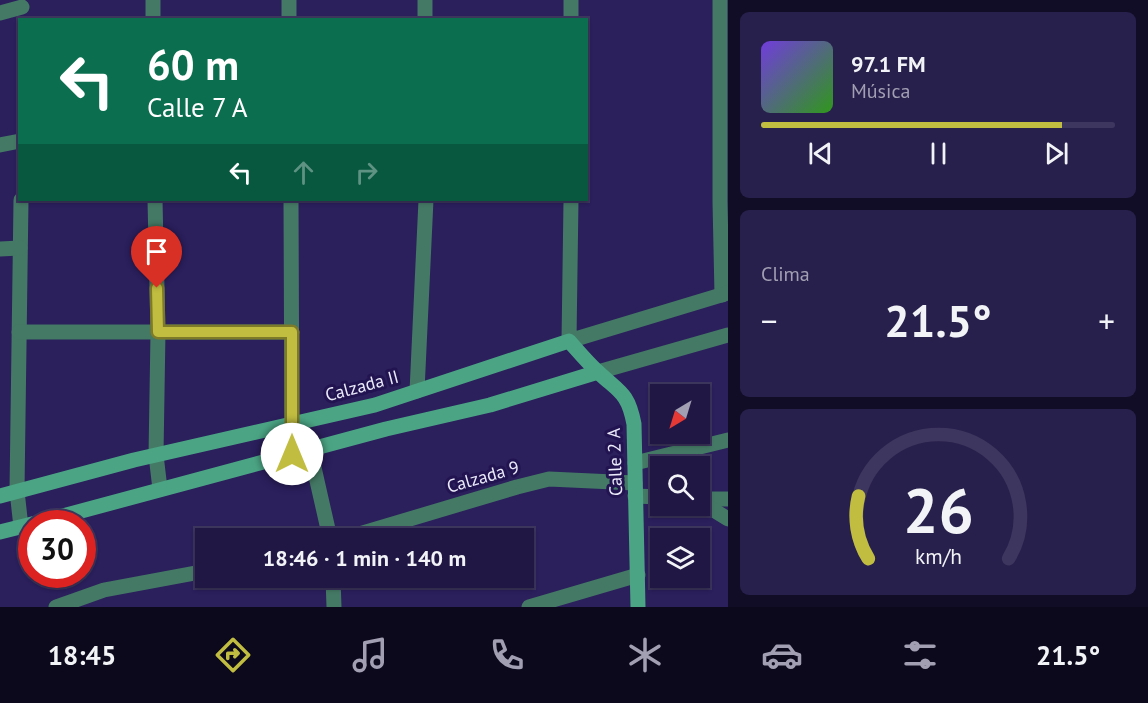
<!DOCTYPE html>
<html lang="es">
<head>
<meta charset="utf-8">
<style>
  :root { --surface:#201745; --page:#28204c; --text:#f1f3f6; --muted:#a29fb3; --line:#3d365e; --accent:#c1bd40 }
  body { margin:0; font-family:"PT Sans",sans-serif; background:var(--page); color:var(--text); height:100vh; display:flex; flex-direction:column; font-size:22px; white-space:nowrap }
  * { box-sizing:border-box; margin:0 }
  p { font-size:20px; color:var(--muted) }
  .icon { flex:none; width:33px; height:33px; fill:none; stroke:currentColor; stroke-width:2; stroke-linecap:round; stroke-linejoin:round }
  .map { position:relative; flex:1; overflow:hidden }
  .panel { display:flex; flex-direction:column; gap:12px; padding:12px; background:#120d26; width:420px }
  .panel>* { flex:none }
  .guide { position:absolute; left:18px; top:18px; width:570px; height:183px; border-radius:0px; box-shadow:0 2px 4px #0004,0 0 0 2px var(--line); background:#0b6e4f; color:#fff; overflow:hidden }
  .needle { width:39px; rotate:218deg }
  .controls { position:absolute; left:650px; top:384px; display:grid; gap:12px }
  .controls a { display:grid; place-items:center; width:60px; height:60px; border-radius:0px; background:var(--surface); box-shadow:0 2px 4px #0004,0 0 0 2px var(--line); font-size:30px }
  .speed { position:absolute; left:18px; top:510px; display:flex; gap:12px; font-size:30px; font-weight:700; text-align:center }
  .speed>* { display:grid; place-content:center; width:78px; height:78px; border-radius:50%; background:var(--surface); box-shadow:0 2px 4px #0004,0 0 0 2px var(--line); line-height:1 }
  .speed .limit { border:9px solid #d22; background:#fff; color:#111 }
  .pin { position:absolute; display:grid; place-items:center; width:51px; height:51px; color:#fff; margin:-62px -26px; border-radius:50% 50% 50% 0; rotate:-45deg; box-shadow:0 0 6px #0007 }
  .pin .icon { rotate:45deg }
  .me { position:absolute; width:66px; margin:-33px; rotate:0deg; stroke-linejoin:round; filter:drop-shadow(0 0 4px #0008) }
  .turn { display:flex; align-items:center; gap:21px; height:126px; padding:0 30px; font-size:27px }
  .turn .icon { width:78px; height:78px; stroke-width:2.5 }
  .turn b { display:block; font-size:42px; line-height:51px }
  .lanes { display:flex; align-items:center; height:57px; padding:0 30px; background:#0003; justify-content:center; gap:30px; direction:ltr }
  .lanes .off { opacity:.35 }
  .big { font-size:45px; font-weight:600; line-height:1.1 }
  .panel .tile { flex:1; display:flex; flex-direction:column; justify-content:center; gap:9px; min-width:0; padding:0 21px; border-radius:9px; background:var(--page) }
  .panel .dial { align-items:center; gap:0 }
  .dial svg { height:156px; overflow:visible; fill:none; stroke:var(--line); stroke-width:7; stroke-linecap:round; text-anchor:middle }
  .dial text { fill:var(--text); stroke:none }
  .song { display:flex; align-items:center; gap:18px }
  .cover { width:72px; height:72px; border-radius:9px; background:linear-gradient(135deg,hsl(260 70% 55%),hsl(110 70% 35%)) }
  .played { height:6px; border-radius:3px; background:linear-gradient(90deg,var(--accent) 85%,var(--line) 85%) }
  .keys { display:flex; justify-content:space-around; direction:ltr }
  .heat { display:flex; justify-content:space-between; align-items:center; font-size:33px; direction:ltr }
  .trip { position:absolute; left:195px; top:528px; width:339px; height:60px; border-radius:0px; background:var(--surface); box-shadow:0 2px 4px #0004,0 0 0 2px var(--line); font-weight:600; line-height:60px; text-align:center }
  .menu { display:flex; height:96px; justify-content:space-around; align-items:center; background:#0d091c; color:var(--muted) }
  .menu .icon { width:42px; height:42px }
  .menu .active { color:var(--accent) }
  .menu b { font-size:27px; color:var(--text) }
  main { display:flex; flex:1; min-height:0 }
  .map>svg:first-child { display:block }
  .lines { fill:none; stroke-linecap:round; stroke-linejoin:round }
  .street { stroke:#447965; stroke-width:15 }
  .secondary { stroke:#4ba585; stroke-width:15 }
  .route-casing { stroke:#7d7b2a; stroke-width:15 }
  .route { stroke:#c1bd40; stroke-width:10 }
  .labels { text-anchor:middle; stroke-width:6; stroke-linejoin:round; paint-order:stroke }
  .street-label { font-size:18px; fill:#ebeafa; stroke:#221450 }
</style>
</head>
<body>
<main>
<div class="map">
<svg width="728" height="607" viewBox="0 0 728 607">
  <rect width="100%" height="100%" fill="#2b1f5c"/>
  <g class="lines">
    <g class="street">
      <polyline points="153,0 153,20"/>
      <polyline points="289,0 289,20"/>
      <polyline points="571,0 571,20"/>
      <polyline points="720,0 720,202 722,295"/>
      <polyline points="0,13 22,7"/>
      <polyline points="425,20 425,0"/>
      <polyline points="0,145 20,141"/>
      <polyline points="21,200 17,491 21,527"/>
      <polyline points="155,200 158,332 156,455 160,489"/>
      <polyline points="291,200 292,454"/>
      <polyline points="571,200 569,341 728,293"/>
      <polyline points="0,249 20,248"/>
      <polyline points="19,332 292,332"/>
      <polyline points="598,372 728,335"/>
      <polyline points="417,391 426,200"/>
      <polyline points="310,450 330,538"/>
      <polyline points="635,463 728,440"/>
      <polyline points="635,496 660,497"/>
      <polyline points="699,499 728,499"/>
      <polyline points="699,501 728,519"/>
      <polyline points="346,538 517,487 549,479 635,483"/>
      <polyline points="333,578 334,607"/>
      <polyline points="56,607 104,590 206,571"/>
      <polyline points="529,607 638,575"/>
    </g>
    <g class="secondary">
      <path d="M 0,496 L 134,460 L 375,405 L 569,341 C 578,351 587,362 598,372 C 619,392 628,392 634,424 L 638,607"/>
      <polyline points="33,524 386,429 490,405 598,372"/>
      <polyline points="0,532 32,524"/>
    </g>
  </g>
  <g class="lines">
    <defs>
      <polyline id="route" points="157,288 158,332 292,332 292,454"/>
    </defs>
    <use href="#route" class="route-casing"/>
    <use href="#route" class="route"/>
  </g>
  <g class="labels">
    <g class="street-label">
      <text transform="translate(362 386) rotate(-15)" y="6">Calzada II</text>
      <text transform="translate(615 462) rotate(-92)" y="6">Calle 2 A</text>
      <text transform="translate(483 477) rotate(-16)" y="6">Calzada 9</text>
    </g>
  </g>
</svg>
<div class="controls">
<a><svg class="needle" viewBox="-14 -14 28 28"><path d="M0-13l5 13h-10z" fill="#e53935"/><path d="M0 13l5-13h-10z" fill="#a29fb3"/></svg></a>
<a><svg class="icon" aria-label="search" viewBox="0 0 24 24"><circle cx="10" cy="10" r="6"/><path d="M15 15l6 6"/></svg></a>
<a><svg class="icon" aria-label="layers" viewBox="0 0 24 24"><path d="M12 4l9 5-9 5-9-5zM3 14l9 5 9-5"/></svg></a>
</div>
<div class="speed"><div class="limit">30</div></div>
<div class="pin" style="left:157px;top:288px;background:#d93025"><svg class="icon" aria-label="arrive" viewBox="0 0 24 24"><path d="M6 21V4h12l-3 4 3 4H6"/></svg></div>
<svg class="me" style="left:292px;top:454px" viewBox="-20 -20 40 40"><circle r="19" fill="#fff"/><path d="M0-13L10 11 0 6-10 11z" fill="#c1bd40"/></svg>
<div class="trip">18:46 · 1 min · 140 m</div>
<div class="guide">
<div class="turn"><svg class="icon" aria-label="left" viewBox="0 0 24 24"><path d="M17 20v-9H6M10 6l-5 5 5 5"/></svg><div><b>60 m</b>Calle 7 A</div></div>
<div class="lanes"><svg class="icon" aria-label="left" viewBox="0 0 24 24"><path d="M17 20v-9H6M10 6l-5 5 5 5"/></svg><svg class="icon off" aria-label="ahead" viewBox="0 0 24 24"><path d="M12 20V5M6 11l6-6 6 6"/></svg><svg class="icon off" aria-label="right" viewBox="0 0 24 24"><path d="M7 20v-9h11M14 6l5 5-5 5"/></svg></div>
</div>
</div>
<section class="panel">
<div class="tile">
<div class="song"><i class="cover"></i><div><b>97.1 FM</b><p>Música</p></div></div>
<div class="played"></div>
<div class="keys"><svg class="icon" aria-label="previous" viewBox="0 0 24 24"><path d="M18 5L8 12l10 7zM5 5v14"/></svg><svg class="icon" aria-label="pause" viewBox="0 0 24 24"><path d="M8 5v14M16 5v14"/></svg><svg class="icon" aria-label="next" viewBox="0 0 24 24"><path d="M6 5l10 7-10 7zM19 5v14"/></svg></div>
</div>
<div class="tile"><p>Clima</p>
<div class="heat"><a>−</a><b class="big">21.5°</b><a>+</a></div>
</div>
<div class="tile dial"><svg viewBox="0 0 100 80">
<path d="M14 69A42 42 0 1 1 86 69"/>
<path d="M14 69A42 42 0 0 1 9 37" stroke="#c1bd40"/>
<text x="50" y="56" font-size="32" font-weight="700">26</text>
<text x="50" y="72" font-size="11">km/h</text>
</svg></div>
</section>
</main>
<nav class="menu">
<b>18:45</b>
<svg class="icon active" aria-label="directions" viewBox="0 0 24 24"><path d="M12 3l9 9-9 9-9-9zM9 14v-3h6M13 9l2 2-2 2"/></svg>
<svg class="icon" aria-label="music" viewBox="0 0 24 24"><path d="M9 18V5l10-2v13"/><circle cx="6" cy="18" r="3"/><circle cx="16" cy="16" r="3"/></svg>
<svg class="icon" aria-label="phone" viewBox="0 0 24 24"><path d="M5 4h4l2 5-3 2q2 4 5 5l2-3 5 2v4C11 20 4 13 5 4z"/></svg>
<svg class="icon" aria-label="climate" viewBox="0 0 24 24"><path d="M12 3v18M4 7l16 10M4 17L20 7"/></svg>
<svg class="icon" aria-label="car" viewBox="0 0 24 24"><path d="M5 17H2v-5l4-1 3-4h7l3 4 3 1v5h-3M9 17h6M6 11h13"/><circle cx="7" cy="17" r="2"/><circle cx="17" cy="17" r="2"/></svg>
<svg class="icon" aria-label="filters" viewBox="0 0 24 24"><path d="M4 7h16M4 17h16"/><circle cx="9" cy="7" r="2"/><circle cx="15" cy="17" r="2"/></svg>
<b>21.5°</b>
</nav>
</body>
</html>
